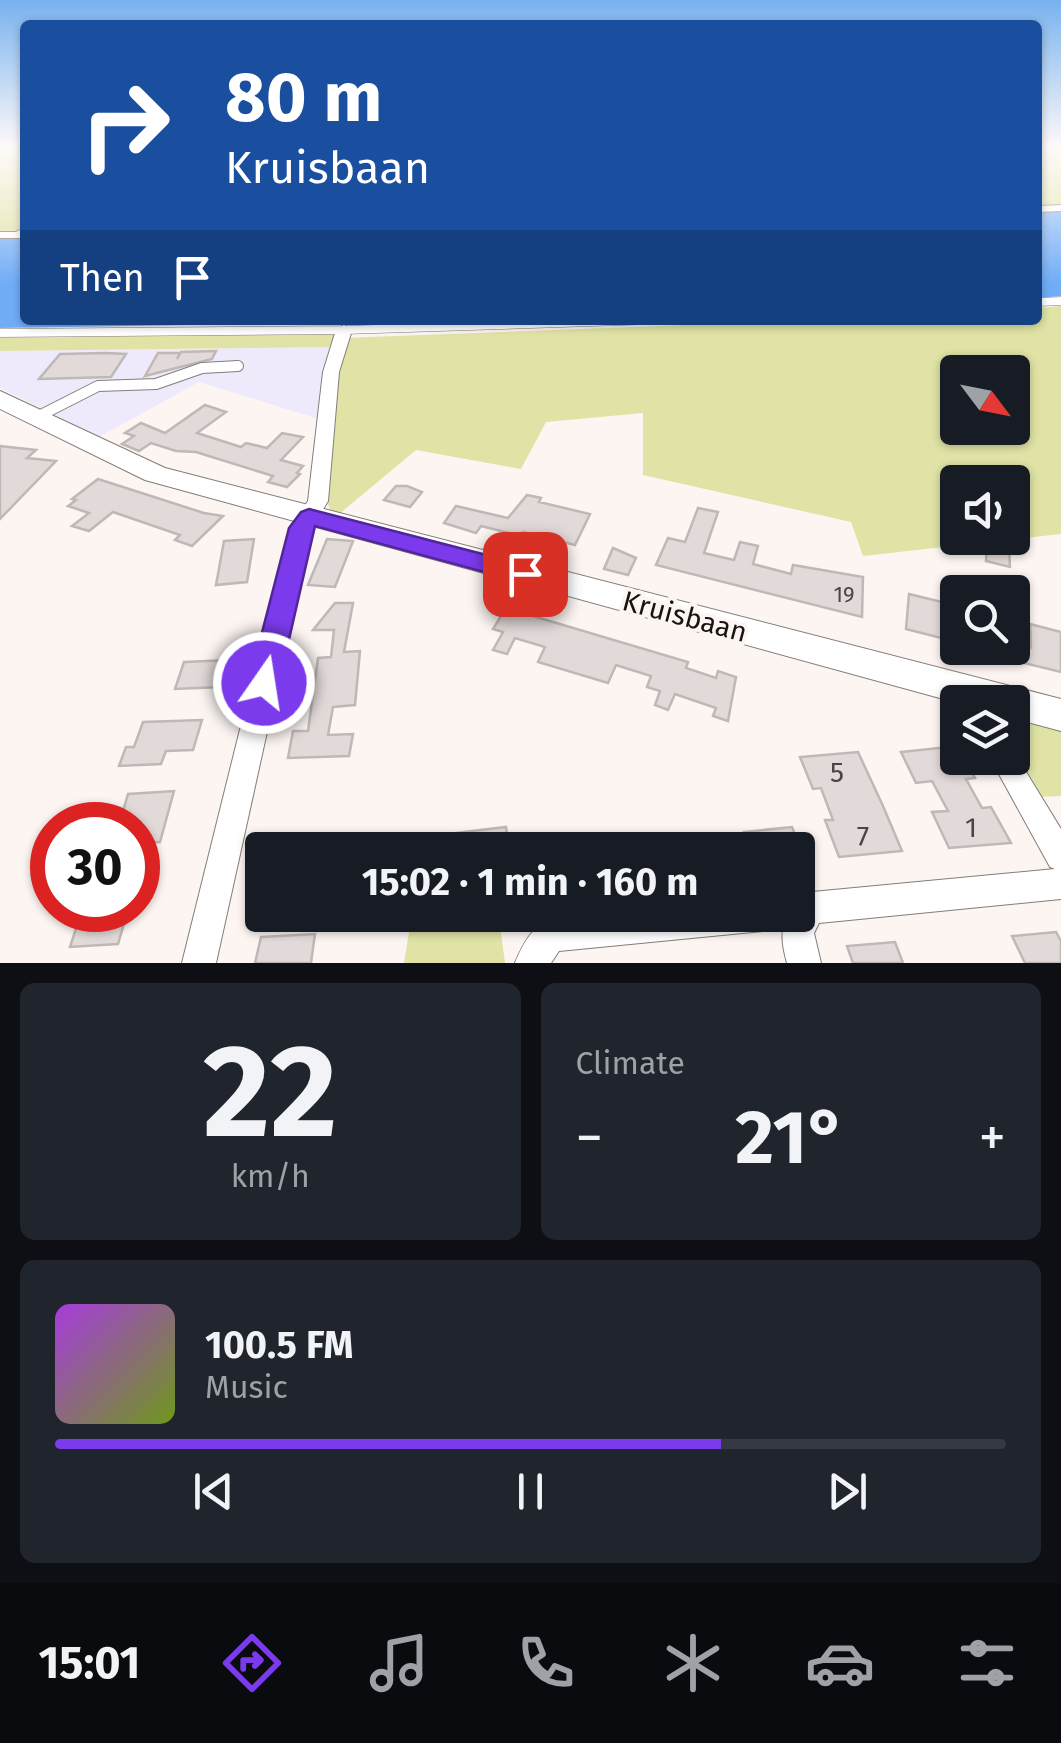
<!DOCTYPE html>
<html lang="en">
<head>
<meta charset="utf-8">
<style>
  :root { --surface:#171b24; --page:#20242c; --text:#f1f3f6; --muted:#9ea1a6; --line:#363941; --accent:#7c3aed }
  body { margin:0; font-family:"Fira Sans",sans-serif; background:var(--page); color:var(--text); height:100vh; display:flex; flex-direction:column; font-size:38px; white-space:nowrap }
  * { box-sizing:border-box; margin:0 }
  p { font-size:32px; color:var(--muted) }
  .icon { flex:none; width:55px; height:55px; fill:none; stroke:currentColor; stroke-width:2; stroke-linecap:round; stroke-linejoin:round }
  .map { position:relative; height:963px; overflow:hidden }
  .sheet { display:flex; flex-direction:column; gap:20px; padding:20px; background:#0d0f14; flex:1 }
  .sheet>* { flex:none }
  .guide { position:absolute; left:20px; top:20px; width:1022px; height:305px; border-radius:10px; box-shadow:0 2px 8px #0004; background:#1a4fa0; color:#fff; overflow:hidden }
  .needle { width:65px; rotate:122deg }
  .controls { position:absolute; left:940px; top:355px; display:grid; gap:20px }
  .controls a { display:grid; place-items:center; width:90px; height:90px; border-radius:10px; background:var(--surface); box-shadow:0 2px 8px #0004; font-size:50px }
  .speed { position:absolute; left:30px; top:802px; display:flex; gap:20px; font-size:50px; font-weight:700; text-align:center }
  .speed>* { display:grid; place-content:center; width:130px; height:130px; border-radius:50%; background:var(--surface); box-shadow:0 2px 8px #0004; line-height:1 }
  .speed .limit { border:15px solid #d22; background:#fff; color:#111 }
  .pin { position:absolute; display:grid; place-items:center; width:85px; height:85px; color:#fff; margin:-42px; border-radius:20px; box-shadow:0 5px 15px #0006 }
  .me { position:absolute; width:110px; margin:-55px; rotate:13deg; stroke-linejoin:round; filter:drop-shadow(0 0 8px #0008) }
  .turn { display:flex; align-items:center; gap:35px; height:210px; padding:0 40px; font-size:45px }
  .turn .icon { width:130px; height:130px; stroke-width:2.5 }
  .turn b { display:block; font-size:70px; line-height:85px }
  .then { display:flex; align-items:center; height:95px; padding:0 40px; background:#0003; gap:20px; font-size:38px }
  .big { font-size:75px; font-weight:700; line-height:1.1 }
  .sheet .card { flex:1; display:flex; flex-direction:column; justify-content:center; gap:15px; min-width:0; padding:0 35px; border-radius:15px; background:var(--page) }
  .sheet .dial { align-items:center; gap:0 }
  .dial b { font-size:130px; line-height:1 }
  .song { display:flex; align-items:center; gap:30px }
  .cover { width:120px; height:120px; border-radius:15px; background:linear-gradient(135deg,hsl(280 70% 55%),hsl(80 70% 35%)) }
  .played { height:10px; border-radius:5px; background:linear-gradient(90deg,var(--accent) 70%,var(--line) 70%) }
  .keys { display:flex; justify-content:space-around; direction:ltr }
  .heat { display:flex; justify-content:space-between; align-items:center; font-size:55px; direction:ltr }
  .sheet .tiles { flex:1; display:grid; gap:20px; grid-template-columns:1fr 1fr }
  .card:last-child { grid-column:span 2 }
  .trip { position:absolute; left:245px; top:832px; width:570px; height:100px; border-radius:10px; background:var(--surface); box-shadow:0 2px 8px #0004; font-weight:700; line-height:100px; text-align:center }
  .tab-bar { display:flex; height:160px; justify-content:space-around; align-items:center; background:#090b0e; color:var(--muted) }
  .tab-bar .icon { width:70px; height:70px }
  .tab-bar .active { color:var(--accent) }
  .tab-bar b { font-size:45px; color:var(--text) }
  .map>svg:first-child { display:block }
  .commercial { fill:#eeeafc }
  .green { fill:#e0e3a5; fill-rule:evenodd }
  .water { fill:#71adf7 }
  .building { fill:#e2dad9; stroke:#bfb8b7; stroke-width:2.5 }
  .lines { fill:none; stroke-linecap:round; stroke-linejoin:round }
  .lane-far2-casing { stroke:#837d7a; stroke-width:8 }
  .lane-far1-casing { stroke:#837d7a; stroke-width:9 }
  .lane-casing { stroke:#837d7a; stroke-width:12 }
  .street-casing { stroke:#837d7a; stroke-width:2 }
  .secondary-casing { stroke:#837d7a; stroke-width:2 }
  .lane-far2 { stroke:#fff; stroke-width:6 }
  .lane-far1 { stroke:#fff; stroke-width:8 }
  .lane { stroke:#fff; stroke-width:10 }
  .street { fill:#fff; fill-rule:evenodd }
  .secondary { fill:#fff; fill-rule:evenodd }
  .route { fill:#7c3aed; stroke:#51269a; stroke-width:2.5 }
  .labels { text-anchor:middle; stroke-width:8; stroke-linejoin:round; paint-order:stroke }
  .number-label { font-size:22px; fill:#494644 }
  .street-label { font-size:28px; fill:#161413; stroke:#fcf5f2 }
  .near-number-label { font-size:28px; fill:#494644 }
</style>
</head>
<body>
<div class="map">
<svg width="1061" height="963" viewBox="0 0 1061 963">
  <rect width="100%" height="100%" fill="#fcf5f2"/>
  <polygon class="commercial" points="334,347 322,420 199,382 99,437 0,388 0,351"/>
  <g class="green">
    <rect x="0" y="148" width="25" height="85"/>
    <polygon points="1038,148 1061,148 1061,206 1038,207"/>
    <path d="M 1061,306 L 1061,534 L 863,556 L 851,522 L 643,475 L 643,413 L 546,422 L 521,469 L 416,450 L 339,514 L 331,512 L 325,497 L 342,338 L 818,320 L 1038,320 L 1038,308 ZM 958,372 L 1012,372 L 1012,428 L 958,428 ZM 958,482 L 1012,482 L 1012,538 L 958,538 Z"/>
    <polygon points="332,333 338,336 334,347 0,351 0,335"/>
    <polygon points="1012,715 1061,728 1061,796 1037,797 1013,756"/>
    <polygon points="499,918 505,963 404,963 410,926"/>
  </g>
  <g class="water">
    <polygon points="1061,211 1061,296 1038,298 1038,212"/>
    <polygon points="0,239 25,239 25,320 517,320 0,328"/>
  </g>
  <g class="building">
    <polygon points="216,351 212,359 145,376 158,353 180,353 177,359 181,352"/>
    <polygon points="60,354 105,353 126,354 111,377 39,379"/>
    <polygon points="205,405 226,412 197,433 241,447 246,443 267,448 282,433 303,437 281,460 303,466 297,473 300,474 287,487 268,482 273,476 196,452 176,451 151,443 139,451 122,444 134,436 125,433 141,423 165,433"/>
    <polygon points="0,446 36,450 27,458 56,461 0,519"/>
    <polygon points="98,479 204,513 223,516 192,546 175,540 180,535 113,512 89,531 72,526 89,513 68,506 76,500 72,499"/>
    <polygon points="396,486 407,486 422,492 410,507 384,500"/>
    <polygon points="527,495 541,498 539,502 590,514 575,545 523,532 521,536 481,526 476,533 444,523 456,506 508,518"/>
    <polygon points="698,508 718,512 704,553 734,560 740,542 758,546 753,564 791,574 793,565 863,577 862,617 656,565 668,538 685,542"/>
    <polygon points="254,539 247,582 216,585 224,541"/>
    <polygon points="327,539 353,541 335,587 308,585"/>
    <polygon points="987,542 1009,547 1010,567 986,561"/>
    <polygon points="613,548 636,558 628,575 604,569"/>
    <polygon points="909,594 950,604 949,640 906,629"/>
    <polygon points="335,603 353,603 344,652 360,651 355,705 333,707 328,735 353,734 349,756 288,758 293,731 308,731 318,658 331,657 334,630 313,630"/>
    <polygon points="506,608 688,662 686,668 716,678 718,671 736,677 728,721 713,716 716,708 675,694 668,710 655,705 660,691 647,687 651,676 616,665 608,683 538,662 545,647 515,638 507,654 493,650 503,632 493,629"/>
    <polygon points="1030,624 1061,632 1061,672 983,653 984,648 1031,648"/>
    <polygon points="229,660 221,687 175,689 184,662"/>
    <polygon points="202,720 193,750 166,751 161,764 119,766 126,747 134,747 143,722"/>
    <polygon points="958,746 958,758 964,758 975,778 966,779 982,808 991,807 1011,843 949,848 932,812 948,811 932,781 916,783 901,752"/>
    <polygon points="858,752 883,806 902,851 839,857 825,820 833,820 821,788 813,789 800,757"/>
    <polygon points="174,791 160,842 138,843 138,825 119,825 128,794"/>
    <polygon points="506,827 509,850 448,850 447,834"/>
    <polygon points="792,827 801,850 749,850 744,832"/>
    <polygon points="82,910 128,910 118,944 70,947"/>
    <polygon points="1056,932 1061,941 1061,963 1025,963 1012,936"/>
    <polygon points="315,934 311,963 255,963 261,937"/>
    <polygon points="895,942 903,963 853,963 847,946"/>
  </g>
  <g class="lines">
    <defs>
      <g id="lane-far2">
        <polyline points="1038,209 1061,208"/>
        <polyline points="0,235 25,235"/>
      </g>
      <g id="lane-far1">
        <polyline points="1038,302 1061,301"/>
        <polyline points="0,333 344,330 653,320"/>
        <polyline points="201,368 238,366"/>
      </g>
      <polyline id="lane" points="37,417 98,386 156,384 202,368 238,366"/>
      <g id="street">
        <polygon points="25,227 25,238 16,238 16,232"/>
        <polygon points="344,325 352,330 339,372 328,501 312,528 216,963 182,963 290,528 308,501 323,372 336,330"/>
        <path d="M 1012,749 L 1061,829 L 1061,899 L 819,923 L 814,933 L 821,963 L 787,963 C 782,945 780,932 787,915 L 798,915 L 798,899 L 812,892 L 1055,869 L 1050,867 L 990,758 L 1012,758 Z"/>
        <path d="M 588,915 L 779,915 L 774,926 L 763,931 L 559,951 L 551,963 L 515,963 C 533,920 545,919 588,915 Z"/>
      </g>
      <polygon id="secondary" points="0,391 165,468 1061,699 1061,731 1012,718 1012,702 958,703 145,480 0,409"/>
    </defs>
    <use href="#lane-far2" class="lane-far2-casing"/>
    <use href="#lane-far1" class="lane-far1-casing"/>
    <use href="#lane" class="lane-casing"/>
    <use href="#street" class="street-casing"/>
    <use href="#secondary" class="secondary-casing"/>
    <use href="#lane-far2" class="lane-far2"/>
    <use href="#lane-far1" class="lane-far1"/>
    <use href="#lane" class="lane"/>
    <use href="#street" class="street"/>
    <use href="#secondary" class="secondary"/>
  </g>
  <linearGradient id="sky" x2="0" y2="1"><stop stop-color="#78b1ee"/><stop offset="0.52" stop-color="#fefaf9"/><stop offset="1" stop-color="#fefaf9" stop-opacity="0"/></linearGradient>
  <rect width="1061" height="283" fill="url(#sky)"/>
  <polygon class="route" points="309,509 525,565 534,568 538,574 534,580 525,583 315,526 279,683 274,691 264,695 254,691 249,683 289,528 301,512"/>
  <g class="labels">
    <g class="number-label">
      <text x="844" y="602">19</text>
    </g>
    <g class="street-label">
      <text transform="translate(685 616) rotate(15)" y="10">Kruisbaan</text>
    </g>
    <g class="near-number-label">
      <text x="837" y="782">5</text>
      <text x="971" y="837">1</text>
      <text x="863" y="846">7</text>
    </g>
  </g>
</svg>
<div class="controls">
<a><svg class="needle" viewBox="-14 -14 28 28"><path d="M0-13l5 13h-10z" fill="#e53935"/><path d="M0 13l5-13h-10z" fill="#9ea1a6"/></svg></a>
<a><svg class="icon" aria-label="sound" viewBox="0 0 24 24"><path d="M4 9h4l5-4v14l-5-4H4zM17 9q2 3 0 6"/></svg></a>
<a><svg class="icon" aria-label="search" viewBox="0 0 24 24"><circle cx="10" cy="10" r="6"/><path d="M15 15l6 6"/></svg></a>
<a><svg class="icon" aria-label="layers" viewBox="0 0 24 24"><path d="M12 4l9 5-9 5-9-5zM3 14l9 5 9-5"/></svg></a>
</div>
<div class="speed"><div class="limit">30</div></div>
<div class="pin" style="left:525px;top:574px;background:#d93025"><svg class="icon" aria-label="arrive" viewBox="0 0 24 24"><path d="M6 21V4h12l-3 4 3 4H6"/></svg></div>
<svg class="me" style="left:264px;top:683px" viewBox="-20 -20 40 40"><circle r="17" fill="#7c3aed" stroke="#fff" stroke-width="3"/><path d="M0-11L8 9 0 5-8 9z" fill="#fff"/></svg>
<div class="trip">15:02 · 1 min · 160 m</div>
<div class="guide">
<div class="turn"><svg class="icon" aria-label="right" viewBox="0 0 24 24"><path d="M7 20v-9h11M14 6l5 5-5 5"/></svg><div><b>80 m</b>Kruisbaan</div></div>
<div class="then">Then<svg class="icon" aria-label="arrive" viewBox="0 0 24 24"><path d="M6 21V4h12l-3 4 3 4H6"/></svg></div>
</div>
</div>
<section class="sheet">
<div class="tiles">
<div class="card dial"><b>22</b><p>km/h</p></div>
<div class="card"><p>Climate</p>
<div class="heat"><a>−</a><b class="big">21°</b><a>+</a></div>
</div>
<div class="card">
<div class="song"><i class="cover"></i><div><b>100.5 FM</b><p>Music</p></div></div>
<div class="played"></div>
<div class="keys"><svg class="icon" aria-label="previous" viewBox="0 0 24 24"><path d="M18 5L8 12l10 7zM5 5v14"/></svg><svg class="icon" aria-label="pause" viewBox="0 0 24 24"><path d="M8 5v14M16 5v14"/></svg><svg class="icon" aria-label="next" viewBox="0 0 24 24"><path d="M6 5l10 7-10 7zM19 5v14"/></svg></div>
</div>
</div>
</section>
<nav class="tab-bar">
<b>15:01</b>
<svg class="icon active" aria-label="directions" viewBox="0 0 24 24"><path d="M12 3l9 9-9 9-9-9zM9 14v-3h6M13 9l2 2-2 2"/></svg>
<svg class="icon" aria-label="music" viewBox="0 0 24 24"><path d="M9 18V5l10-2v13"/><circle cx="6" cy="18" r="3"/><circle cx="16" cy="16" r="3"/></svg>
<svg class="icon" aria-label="phone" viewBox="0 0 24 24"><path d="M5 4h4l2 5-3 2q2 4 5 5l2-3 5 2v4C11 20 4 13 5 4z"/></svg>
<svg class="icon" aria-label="climate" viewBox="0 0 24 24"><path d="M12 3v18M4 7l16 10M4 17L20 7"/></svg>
<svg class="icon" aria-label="car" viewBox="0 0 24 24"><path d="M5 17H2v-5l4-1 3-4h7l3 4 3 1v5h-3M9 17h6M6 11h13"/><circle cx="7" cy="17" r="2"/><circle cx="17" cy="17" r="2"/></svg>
<svg class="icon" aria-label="filters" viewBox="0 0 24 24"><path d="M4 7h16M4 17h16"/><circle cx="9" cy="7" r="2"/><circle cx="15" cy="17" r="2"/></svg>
</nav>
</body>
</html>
